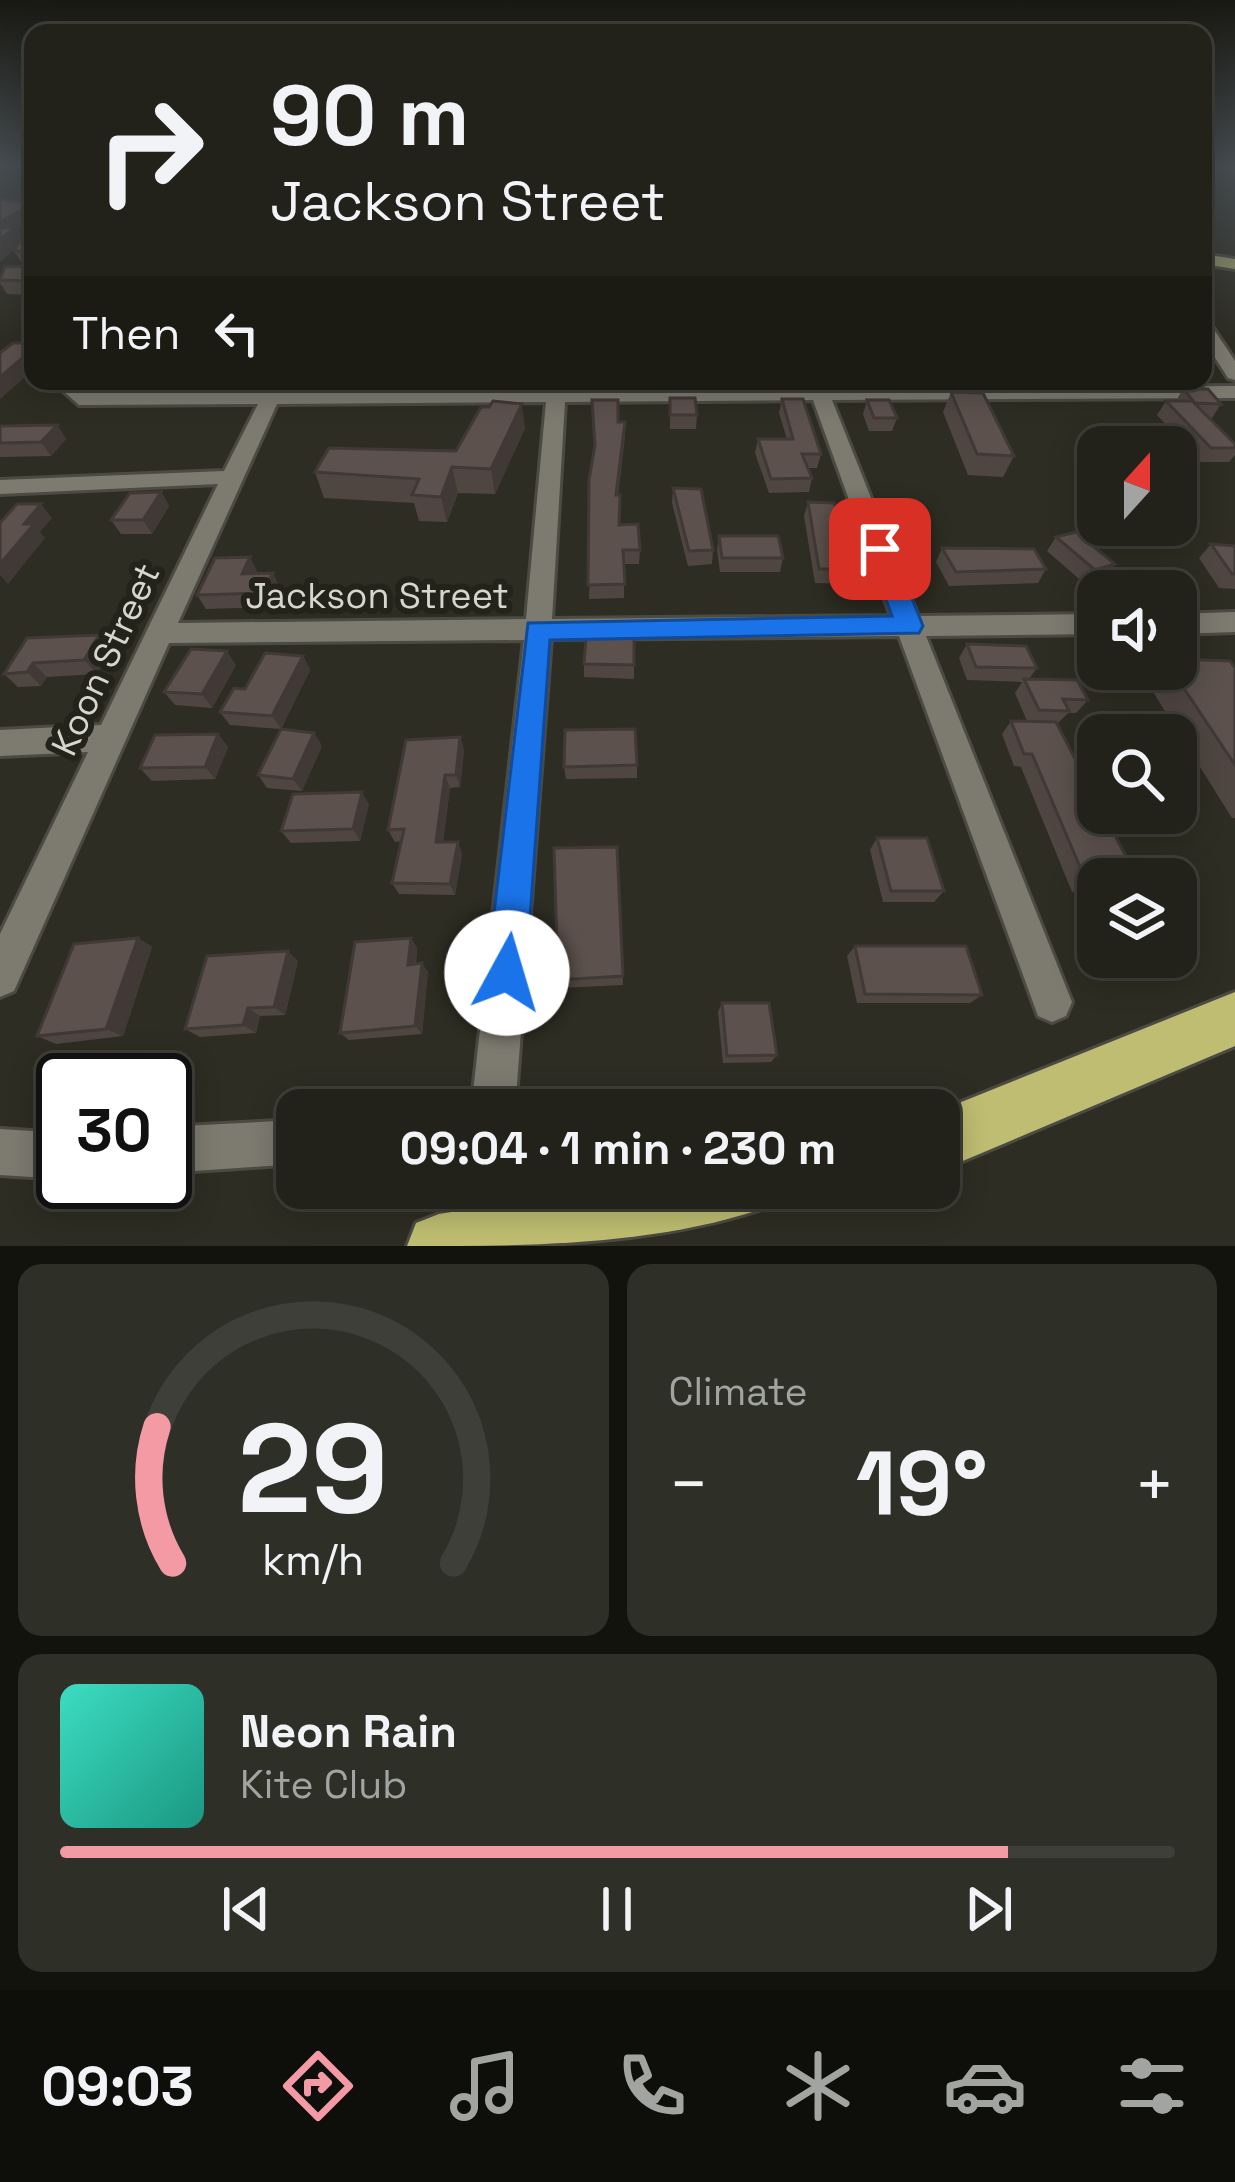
<!DOCTYPE html>
<html lang="en">
<head>
<meta charset="utf-8">
<style>
  :root { --surface:#22221a; --page:#2e2f27; --text:#f1f3f6; --muted:#a2a4a2; --line:#3f3f39; --accent:#f49aa4 }
  body { margin:0; font-family:"Space Grotesk",sans-serif; background:var(--page); color:var(--text); height:100vh; display:flex; flex-direction:column; font-size:45px; white-space:nowrap }
  * { box-sizing:border-box; margin:0 }
  p { font-size:39px; color:var(--muted) }
  .icon { flex:none; width:66px; height:66px; fill:none; stroke:currentColor; stroke-width:2; stroke-linecap:round; stroke-linejoin:round }
  .map { position:relative; height:1246px; overflow:hidden }
  .sheet { display:flex; flex-direction:column; gap:18px; padding:18px; background:#13130e; flex:1 }
  .sheet>* { flex:none }
  .hud { position:absolute; left:24px; top:24px; width:1188px; height:366px; border-radius:24px; box-shadow:0 6px 30px #0003,0 0 0 3px var(--line); background:#22221a; color:var(--text); overflow:hidden }
  .needle { width:78px; rotate:21deg }
  .buttons { position:absolute; left:1077px; top:426px; display:grid; gap:24px }
  .buttons a { display:grid; place-items:center; width:120px; height:120px; border-radius:24px; background:var(--surface); box-shadow:0 6px 30px #0003,0 0 0 3px var(--line); font-size:60px }
  .speed { position:absolute; left:36px; top:1053px; display:flex; gap:24px; font-size:60px; font-weight:700; text-align:center }
  .speed>* { display:grid; place-content:center; width:156px; height:156px; border-radius:50%; background:var(--surface); box-shadow:0 6px 30px #0003,0 0 0 3px var(--line); line-height:1 }
  .speed .limit { border:6px solid #111; border-radius:18px; background:#fff; color:#111 }
  .pin { position:absolute; display:grid; place-items:center; width:102px; height:102px; color:#fff; margin:-51px; border-radius:24px; box-shadow:0 6px 18px #0006 }
  .me { position:absolute; width:132px; margin:-66px; rotate:6deg; stroke-linejoin:round; filter:drop-shadow(0 0 9px #0008) }
  .turn { display:flex; align-items:center; gap:42px; height:252px; padding:0 48px; font-size:54px }
  .turn .icon { width:156px; height:156px; stroke-width:2.5 }
  .turn b { display:block; font-size:84px; line-height:102px }
  .then { display:flex; align-items:center; height:114px; padding:0 48px; background:#0003; gap:24px; font-size:45px }
  .big { font-size:90px; font-weight:700; line-height:1.1 }
  .sheet .tile { flex:1; display:flex; flex-direction:column; justify-content:center; gap:18px; min-width:0; padding:0 42px; border-radius:24px; background:var(--page) }
  .sheet .dial { align-items:center; gap:0 }
  .dial svg { height:312px; overflow:visible; fill:none; stroke:var(--line); stroke-width:7; stroke-linecap:round; text-anchor:middle }
  .dial text { fill:var(--text); stroke:none }
  .song { display:flex; align-items:center; gap:36px }
  .cover { width:144px; height:144px; border-radius:18px; background:linear-gradient(135deg,hsl(170 70% 55%),hsl(170 70% 35%)) }
  .played { height:12px; border-radius:6px; background:linear-gradient(90deg,var(--accent) 85%,var(--line) 85%) }
  .keys { display:flex; justify-content:space-around; direction:ltr }
  .heat { display:flex; justify-content:space-between; align-items:center; font-size:66px; direction:ltr }
  .sheet .tiles { flex:1; display:grid; gap:18px; grid-template-columns:1fr 1fr }
  .tile:last-child { grid-column:span 2 }
  .trip { position:absolute; left:276px; top:1089px; width:684px; height:120px; border-radius:24px; background:var(--surface); box-shadow:0 6px 30px #0003,0 0 0 3px var(--line); font-weight:700; line-height:120px; text-align:center }
  .tabs { display:flex; height:192px; justify-content:space-around; align-items:center; background:#0e0e0a; color:var(--muted) }
  .tabs .icon { width:84px; height:84px }
  .tabs .selected { color:var(--accent) }
  .tabs b { font-size:54px; color:var(--text) }
  .map>svg:first-child { display:block }
  .green { fill:#295f38 }
  .lines { fill:none; stroke-linecap:round; stroke-linejoin:round }
  .minor-casing { stroke:#4c4b43; stroke-width:6 }
  .major-casing { stroke:#4c4b43; stroke-width:6 }
  .highway-casing { stroke:#4c4b43; stroke-width:6 }
  .minor { fill:#7d7b70; fill-rule:evenodd }
  .major { fill:#a4a371; fill-rule:evenodd }
  .highway { fill:#bebd71; fill-rule:evenodd }
  .wall { fill:#4f4641 }
  .shaded-wall { fill:#403935 }
  .building { fill:#5c514c; stroke:#403935; stroke-width:3 }
  .route { fill:#1a73e8; stroke:#114b97; stroke-width:3 }
  .labels { text-anchor:middle; stroke-width:12; stroke-linejoin:round; paint-order:stroke }
  .street-label { font-size:36px; fill:#d6d5cf; stroke:#24231a }
</style>
</head>
<body>
<div class="map">
<svg width="1235" height="1246" viewBox="0 0 1235 1246">
  <rect width="100%" height="100%" fill="#2e2d23"/>
  <polygon class="green" points="84,381 271,381 257,394 88,393 80,386"/>
  <g class="lines">
    <defs>
      <g id="minor">
        <polygon points="1228,166 1235,166 1235,170 1229,168"/>
        <polygon points="1203,321 1209,322 1235,361 1235,380 1228,378 1203,339"/>
        <path d="M 63,381 L 81,381 L 84,393 L 267,392 L 279,386 L 288,392 L 547,390 L 548,381 L 566,381 L 566,390 L 808,389 L 809,381 L 823,381 L 827,389 L 1235,386 L 1235,398 L 832,400 L 918,616 L 1098,614 L 1098,634 L 926,636 L 1072,1002 L 1066,1016 L 1052,1022 L 1038,1016 L 899,636 L 551,639 L 515,1110 L 471,1110 L 524,640 L 169,643 L 14,991 L 0,997 L 0,934 L 88,752 L 0,756 L 0,730 L 101,725 L 218,484 L 0,494 L 0,480 L 224,471 L 258,404 L 79,405 L 61,389 ZM 813,400 L 891,616 L 552,619 L 565,402 ZM 546,402 L 526,619 L 178,623 L 277,404 Z"/>
        <polygon points="1235,612 1235,632 1176,634 1176,614"/>
        <polygon points="297,1120 297,1164 165,1173 165,1127"/>
        <polygon points="0,1129 63,1133 63,1179 0,1175"/>
      </g>
      <polygon id="major" points="1203,254 1235,259 1235,269 1203,264"/>
      <g id="highway">
        <polygon points="1235,992 1235,1046 939,1171 939,1111"/>
        <path d="M 599,1188 L 768,1188 L 759,1210 C 647,1246 525,1246 407,1246 L 416,1223 L 439,1214 Z"/>
      </g>
    </defs>
    <use href="#minor" class="minor-casing"/>
    <use href="#major" class="major-casing"/>
    <use href="#highway" class="highway-casing"/>
    <use href="#minor" class="minor"/>
    <use href="#major" class="major"/>
    <use href="#highway" class="highway"/>
  </g>
  <g class="wall">
    <polygon points="1203,166 1215,166 1210,175 1203,175"/>
    <polygon points="18,231 24,242 22,243 33,243 33,295 7,294 0,283 0,276 28,266 22,264 14,251"/>
    <polygon points="1183,389 1221,404 1212,418 1209,418 1235,444 1235,455 1229,462 1201,462 1157,415 1166,401 1176,401"/>
    <polygon points="951,392 1014,456 1003,477 968,475 943,412"/>
    <polygon points="670,398 697,415 696,429 670,429"/>
    <polygon points="782,399 821,454 817,468 808,468 812,478 809,492 769,493 755,453 758,439 787,439 779,413"/>
    <polygon points="867,400 897,418 892,431 869,431 863,414"/>
    <polygon points="618,422 625,436 618,495 620,525 640,550 639,564 624,564 624,598 589,599 595,447"/>
    <polygon points="57,425 66,439 51,456 0,457 0,426"/>
    <polygon points="525,428 495,494 458,493 447,522 419,521 414,503 324,498 315,472 456,451"/>
    <polygon points="673,488 713,550 712,564 688,566 672,503"/>
    <polygon points="161,492 169,506 152,534 121,534 111,520"/>
    <polygon points="808,502 854,569 849,584 815,583 804,516"/>
    <polygon points="719,536 783,558 780,572 720,572 717,550"/>
    <polygon points="1056,537 1105,578 1085,584 1047,551"/>
    <polygon points="1211,544 1235,546 1235,589 1219,588 1199,558"/>
    <polygon points="942,548 1046,569 1038,583 949,586 936,562"/>
    <polygon points="257,571 256,574 280,587 268,607 206,609 197,595"/>
    <polygon points="99,635 110,649 97,674 47,677 41,686 18,687 4,674"/>
    <polygon points="634,638 634,679 584,677 584,664"/>
    <polygon points="967,644 1037,668 1029,679 1088,700 1076,713 1068,713 1057,724 1098,879 1098,920 1085,893 1072,892 1021,767 1014,766 1002,734 1011,721 1027,721 1015,693 1022,682 967,680 959,658"/>
    <polygon points="303,656 310,670 281,729 230,725 220,712 245,689"/>
    <polygon points="236,665 212,708 175,705 164,692"/>
    <polygon points="1235,668 1235,818 1232,818 1145,679 1155,669"/>
    <polygon points="314,733 322,746 302,791 267,788 258,775"/>
    <polygon points="218,734 228,747 215,779 152,781 140,768"/>
    <polygon points="460,737 464,750 460,787 450,788 443,842 458,842 462,854 455,895 399,894 392,883 402,841 395,842 388,830"/>
    <polygon points="637,765 637,778 566,779 564,767"/>
    <polygon points="369,804 360,841 291,843 281,831"/>
    <polygon points="877,838 944,891 934,902 883,902 870,850"/>
    <polygon points="617,847 623,985 560,988 558,980"/>
    <polygon points="1176,919 1192,949 1175,959 1118,961 1116,957 1176,957"/>
    <polygon points="138,938 152,947 123,1036 56,1044 37,1036"/>
    <polygon points="411,938 417,948 416,964 428,972 422,1034 349,1040 340,1033"/>
    <polygon points="855,946 982,995 970,1003 857,1003 847,956"/>
    <polygon points="298,961 285,1015 260,1016 256,1033 200,1037 185,1029"/>
    <polygon points="722,1003 777,1055 771,1062 723,1063 718,1012"/>
  </g>
  <g class="shaded-wall">
    <polygon points="33,204 33,222 18,231 24,242 0,262 0,222"/>
    <polygon points="33,349 33,370 0,399 0,377"/>
    <polygon points="522,404 525,428 495,494 491,469"/>
    <polygon points="57,425 66,439 51,456 41,442"/>
    <polygon points="452,467 458,493 447,522 441,497"/>
    <polygon points="161,492 169,506 152,534 143,520"/>
    <polygon points="41,504 52,518 40,532 45,538 8,584 0,575 0,564 24,524"/>
    <polygon points="250,557 257,571 250,588 242,574"/>
    <polygon points="1115,564 1105,578 1085,584 1095,570"/>
    <polygon points="273,573 280,587 268,607 261,593"/>
    <polygon points="99,635 110,649 97,674 84,660"/>
    <polygon points="227,651 236,665 212,708 202,694"/>
    <polygon points="303,656 310,670 281,729 272,716"/>
    <polygon points="33,663 47,677 41,686 27,672"/>
    <polygon points="314,733 322,746 302,791 293,779"/>
    <polygon points="218,734 228,747 215,779 205,767"/>
    <polygon points="460,737 464,750 460,787 456,775"/>
    <polygon points="445,775 450,788 441,854 436,842"/>
    <polygon points="362,792 369,804 360,841 353,829"/>
    <polygon points="458,842 462,854 455,895 450,884"/>
    <polygon points="138,938 152,947 123,1036 106,1029"/>
    <polygon points="411,938 417,948 414,974 408,965"/>
    <polygon points="288,951 298,961 285,1015 274,1007"/>
    <polygon points="422,963 428,972 422,1034 415,1026"/>
    <polygon points="248,1008 260,1016 256,1033 243,1025"/>
  </g>
  <g class="building">
    <polygon points="0,199 33,204 0,222"/>
    <polygon points="15,227 0,240 0,228"/>
    <polygon points="18,243 33,243 33,281 0,280 5,267 28,266 28,252 14,251"/>
    <polygon points="13,343 33,343 33,349 0,377 0,353"/>
    <polygon points="1183,389 1208,389 1221,404 1195,403"/>
    <polygon points="951,392 983,393 1014,456 977,454"/>
    <polygon points="670,398 695,398 697,415 670,415"/>
    <polygon points="782,399 803,399 821,454 802,454 812,478 771,479 758,439 793,439"/>
    <polygon points="592,400 618,400 618,422 625,422 616,495 620,495 619,525 638,524 640,550 623,550 625,584 588,585 589,480 595,445"/>
    <polygon points="867,400 889,400 897,418 874,418"/>
    <polygon points="493,401 522,404 491,469 452,467 441,497 412,495 419,479 315,472 329,448 456,451 481,407 489,407"/>
    <polygon points="1166,401 1192,401 1235,444 1235,448 1211,448"/>
    <polygon points="57,425 41,442 0,443 0,426"/>
    <polygon points="673,488 701,489 713,550 689,551"/>
    <polygon points="161,492 143,520 111,520 130,493"/>
    <polygon points="808,502 834,503 854,569 819,569"/>
    <polygon points="17,504 41,504 24,524 34,524 0,564 0,523"/>
    <polygon points="1076,532 1115,564 1095,570 1056,537"/>
    <polygon points="719,536 778,536 783,558 722,558"/>
    <polygon points="1211,544 1235,546 1235,574 1232,574"/>
    <polygon points="942,548 1034,549 1046,569 956,572"/>
    <polygon points="250,557 242,574 273,573 261,593 197,595 215,558"/>
    <polygon points="99,635 84,660 33,663 27,672 4,674 27,638"/>
    <polygon points="586,636 634,638 634,665 584,664"/>
    <polygon points="967,644 1026,646 1037,668 976,667"/>
    <polygon points="191,649 227,651 202,694 164,692"/>
    <polygon points="265,653 303,656 272,716 220,712 234,688 245,689"/>
    <polygon points="1176,659 1230,661 1235,668 1235,765 1171,669 1176,669"/>
    <polygon points="1024,679 1077,680 1088,700 1063,699 1069,711 1039,710"/>
    <polygon points="1011,721 1056,722 1098,803 1098,813 1103,813 1138,879 1098,879 1098,882 1086,881 1032,754 1024,754"/>
    <polygon points="281,729 314,733 293,779 258,775"/>
    <polygon points="635,729 637,765 564,767 565,730"/>
    <polygon points="218,734 205,767 140,768 155,735"/>
    <polygon points="460,737 456,775 445,775 436,842 458,842 450,884 392,883 404,829 388,830 406,740"/>
    <polygon points="362,792 353,829 281,831 293,794"/>
    <polygon points="877,838 927,838 944,891 891,891"/>
    <polygon points="617,847 623,976 558,980 554,848"/>
    <polygon points="1176,919 1192,949 1176,950"/>
    <polygon points="138,938 106,1029 37,1036 74,944"/>
    <polygon points="411,938 408,965 422,963 415,1026 340,1033 355,942"/>
    <polygon points="855,946 966,946 982,995 865,994"/>
    <polygon points="288,951 274,1007 248,1008 243,1025 185,1029 207,956"/>
    <polygon points="722,1003 769,1003 777,1055 727,1056"/>
  </g>
  <linearGradient id="sky" x2="0" y2="1"><stop stop-color="#191913"/><stop offset="0.49" stop-color="#464c50"/><stop offset="1" stop-color="#464c50" stop-opacity="0"/></linearGradient>
  <rect width="1235" height="340" fill="url(#sky)"/>
  <polygon class="route" points="880,541 892,549 923,626 919,633 550,640 526,973 521,987 507,993 493,987 487,973 528,623 892,616 868,549"/>
  <g class="labels">
    <g class="street-label">
      <text x="377" y="608">Jackson Street</text>
      <text transform="translate(105 659) rotate(-65)" y="13">Koon Street</text>
    </g>
  </g>
</svg>
<div class="buttons">
<a><svg class="needle" viewBox="-14 -14 28 28"><path d="M0-13l5 13h-10z" fill="#e53935"/><path d="M0 13l5-13h-10z" fill="#a2a4a2"/></svg></a>
<a><svg class="icon" aria-label="sound" viewBox="0 0 24 24"><path d="M4 9h4l5-4v14l-5-4H4zM17 9q2 3 0 6"/></svg></a>
<a><svg class="icon" aria-label="search" viewBox="0 0 24 24"><circle cx="10" cy="10" r="6"/><path d="M15 15l6 6"/></svg></a>
<a><svg class="icon" aria-label="layers" viewBox="0 0 24 24"><path d="M12 4l9 5-9 5-9-5zM3 14l9 5 9-5"/></svg></a>
</div>
<div class="speed"><div class="limit">30</div></div>
<div class="pin" style="left:880px;top:549px;background:#d93025"><svg class="icon" aria-label="arrive" viewBox="0 0 24 24"><path d="M6 21V4h12l-3 4 3 4H6"/></svg></div>
<svg class="me" style="left:507px;top:973px" viewBox="-20 -20 40 40"><circle r="19" fill="#fff"/><path d="M0-13L10 11 0 6-10 11z" fill="#1a73e8"/></svg>
<div class="trip">09:04 · 1 min · 230 m</div>
<div class="hud">
<div class="turn"><svg class="icon" aria-label="right" viewBox="0 0 24 24"><path d="M7 20v-9h11M14 6l5 5-5 5"/></svg><div><b>90 m</b>Jackson Street</div></div>
<div class="then">Then<svg class="icon" aria-label="left" viewBox="0 0 24 24"><path d="M17 20v-9H6M10 6l-5 5 5 5"/></svg></div>
</div>
</div>
<section class="sheet">
<div class="tiles">
<div class="tile dial"><svg viewBox="0 0 100 80">
<path d="M14 69A42 42 0 1 1 86 69"/>
<path d="M14 69A42 42 0 0 1 10 34" stroke="#f49aa4"/>
<text x="50" y="56" font-size="32" font-weight="700">29</text>
<text x="50" y="72" font-size="11">km/h</text>
</svg></div>
<div class="tile"><p>Climate</p>
<div class="heat"><a>−</a><b class="big">19°</b><a>+</a></div>
</div>
<div class="tile">
<div class="song"><i class="cover"></i><div><b>Neon Rain</b><p>Kite Club</p></div></div>
<div class="played"></div>
<div class="keys"><svg class="icon" aria-label="previous" viewBox="0 0 24 24"><path d="M18 5L8 12l10 7zM5 5v14"/></svg><svg class="icon" aria-label="pause" viewBox="0 0 24 24"><path d="M8 5v14M16 5v14"/></svg><svg class="icon" aria-label="next" viewBox="0 0 24 24"><path d="M6 5l10 7-10 7zM19 5v14"/></svg></div>
</div>
</div>
</section>
<nav class="tabs">
<b>09:03</b>
<svg class="icon selected" aria-label="directions" viewBox="0 0 24 24"><path d="M12 3l9 9-9 9-9-9zM9 14v-3h6M13 9l2 2-2 2"/></svg>
<svg class="icon" aria-label="music" viewBox="0 0 24 24"><path d="M9 18V5l10-2v13"/><circle cx="6" cy="18" r="3"/><circle cx="16" cy="16" r="3"/></svg>
<svg class="icon" aria-label="phone" viewBox="0 0 24 24"><path d="M5 4h4l2 5-3 2q2 4 5 5l2-3 5 2v4C11 20 4 13 5 4z"/></svg>
<svg class="icon" aria-label="climate" viewBox="0 0 24 24"><path d="M12 3v18M4 7l16 10M4 17L20 7"/></svg>
<svg class="icon" aria-label="car" viewBox="0 0 24 24"><path d="M5 17H2v-5l4-1 3-4h7l3 4 3 1v5h-3M9 17h6M6 11h13"/><circle cx="7" cy="17" r="2"/><circle cx="17" cy="17" r="2"/></svg>
<svg class="icon" aria-label="filters" viewBox="0 0 24 24"><path d="M4 7h16M4 17h16"/><circle cx="9" cy="7" r="2"/><circle cx="15" cy="17" r="2"/></svg>
</nav>
</body>
</html>
